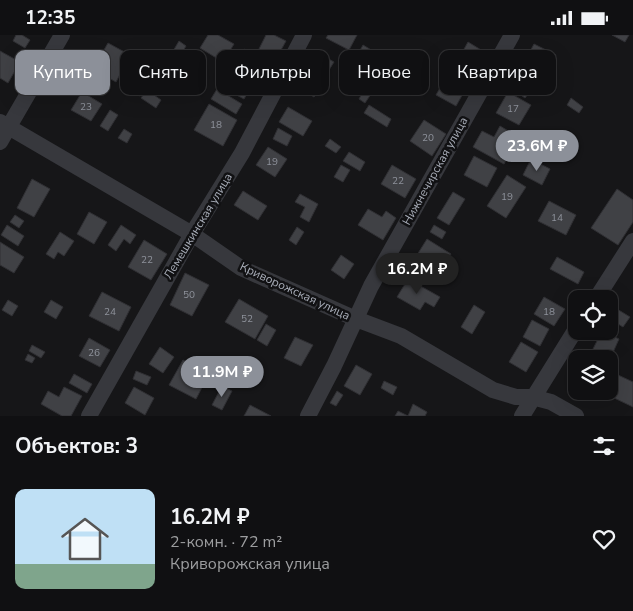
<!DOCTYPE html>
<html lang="ru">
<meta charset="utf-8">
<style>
body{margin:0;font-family:"Nunito Sans",sans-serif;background:#19191b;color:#f1f3f6;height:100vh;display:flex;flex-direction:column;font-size:19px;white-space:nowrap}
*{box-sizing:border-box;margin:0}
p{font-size:16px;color:#9c9d9f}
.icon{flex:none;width:28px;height:28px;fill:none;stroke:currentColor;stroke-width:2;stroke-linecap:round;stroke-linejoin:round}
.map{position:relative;height:381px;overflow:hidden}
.details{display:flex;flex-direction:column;background:#101012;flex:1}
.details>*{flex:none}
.hud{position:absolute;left:15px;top:15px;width:604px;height:45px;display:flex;gap:10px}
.controls{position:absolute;left:568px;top:255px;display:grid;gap:10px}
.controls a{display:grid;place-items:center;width:50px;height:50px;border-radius:10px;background:#101012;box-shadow:0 5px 20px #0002,0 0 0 1px #303032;font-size:25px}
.price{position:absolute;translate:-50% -42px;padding:0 11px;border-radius:18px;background:#8c9099;color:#fff;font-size:16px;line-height:32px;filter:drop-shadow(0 1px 2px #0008)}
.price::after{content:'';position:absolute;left:50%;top:30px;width:15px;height:11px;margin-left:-8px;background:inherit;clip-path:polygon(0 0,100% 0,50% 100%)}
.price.active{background:#222;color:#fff}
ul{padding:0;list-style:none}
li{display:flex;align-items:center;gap:15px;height:125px;padding:0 15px}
li span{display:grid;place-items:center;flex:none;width:140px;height:100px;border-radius:10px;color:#555}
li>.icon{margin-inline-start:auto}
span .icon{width:60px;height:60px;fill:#fffc;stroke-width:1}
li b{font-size:21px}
h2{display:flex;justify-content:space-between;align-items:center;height:60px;padding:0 15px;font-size:21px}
.pill{padding:0 18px;border-radius:10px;background:#101012;box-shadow:0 5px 20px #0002,0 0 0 1px #303032;font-size:18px;line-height:45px}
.pill.active{background:#8c9099;color:#fff}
.status{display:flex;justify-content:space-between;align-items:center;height:35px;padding:0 25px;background:#101012;direction:ltr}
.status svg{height:14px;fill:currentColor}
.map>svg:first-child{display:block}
.building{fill:#404145;stroke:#303034}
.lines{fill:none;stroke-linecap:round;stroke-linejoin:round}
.street{stroke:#37383d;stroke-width:16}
.labels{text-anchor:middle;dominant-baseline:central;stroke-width:5;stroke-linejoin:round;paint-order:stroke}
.number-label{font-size:10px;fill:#8e929b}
.street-label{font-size:12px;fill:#a8adb8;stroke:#111113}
</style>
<div class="status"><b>12:35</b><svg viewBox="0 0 49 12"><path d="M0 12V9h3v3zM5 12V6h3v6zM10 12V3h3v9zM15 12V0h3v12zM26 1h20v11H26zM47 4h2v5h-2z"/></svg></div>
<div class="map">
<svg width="633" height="381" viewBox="0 0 633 381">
<rect width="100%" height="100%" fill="#161618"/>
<path class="building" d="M16 0H22L30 5 25 13 13 6Z
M208 0H218L234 9 223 27 200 13Z
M266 0H274L286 6 276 24 259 14Z
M328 0H357L349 15 326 3Z
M612 0H629L625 7Z
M179 6 186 11 176 28 169 23Z
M468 7 486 18 473 42 454 32Z
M108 8 130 20 116 47 93 34Z
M534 9 556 20 548 35 526 24Z
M363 10 386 24 381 32 358 19Z
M244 14 268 29 264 37 239 22Z
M0 16 20 27 8 48 0 43Z
M320 19 334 27 322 46 309 38Z
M519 31 538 45 525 63 505 49Z
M408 34 424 45 419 53 402 42Z
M228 37 252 50 244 64 220 51Z
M449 37 469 48 456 71 436 60Z
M128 43 145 53 140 61 123 51Z
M305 45 319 54 314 62 300 53Z
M217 54 242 69 236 79 211 64Z
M147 55 161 65 156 73 141 63Z
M364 55 371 59 365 68 359 64Z
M82 57 102 69 91 86 71 75Z
M508 57 531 70 519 90 496 78Z
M571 63 583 72 579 78 567 70Z
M209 69 237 85 223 111 194 95Z
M369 70 391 84 387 92 364 78Z
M288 72 312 86 303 101 279 87Z
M110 75 118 80 108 96 100 91Z
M424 85 446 99 432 121 410 106Z
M500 91 515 100 511 108 515 110 504 129 473 112 482 96 494 102Z
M278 93 292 101 287 111 273 104Z
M124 94 132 99 127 108 118 103Z
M330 104 341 112 336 118 325 111Z
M268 112 287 124 275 142 256 130Z
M349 117 365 127 360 136 343 126Z
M474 121 497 133 487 152 464 140Z
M531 124 550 134 542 150 523 140Z
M341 130 350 135 343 147 334 142Z
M392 130 416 144 405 163 381 149Z
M507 140 526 152 506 183 487 171Z
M32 144 50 154 34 182 17 173Z
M617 154 633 165V187L618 210 591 193Z
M243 156 267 171 258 185 234 170Z
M453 157 465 164 449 190 437 183Z
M300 159 318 169 309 187 300 182 305 172 295 167Z
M549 166 576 180 566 200 538 186Z
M368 174 382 182 386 176 396 183 383 205 358 190Z
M89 177 107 187 94 209 77 199Z
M15 180 24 186 19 193 10 187Z
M7 190 24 201 18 211 1 200Z
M121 190 136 200 130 209 124 204 116 216 108 210Z
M434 190 446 197 442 204 430 197Z
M297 192 304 197 296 210 289 205Z
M60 197 74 206 64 221 58 217 54 224 46 219Z
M427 204 451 219 444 230 435 224 432 229 417 220Z
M144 205 167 219 151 245 128 232Z
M0 207 24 222 14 238 0 230Z
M341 220 354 229 344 244 331 235Z
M557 222 584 237 578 249 550 234Z
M185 238 209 250 192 281 170 270Z
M408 244 440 262 434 272 425 267 420 275 397 262Z
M102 257 131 272 119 296 89 281Z
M544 262 565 274 554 291 534 279Z
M239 264 268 281 255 304 225 287Z
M8 265 18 271 12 281 2 275Z
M51 265 63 272 56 284 44 277Z
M474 270 485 277 472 299 461 292Z
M617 274 630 282 623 292 610 284Z
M532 285 549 294 540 311 523 302Z
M266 289 276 295 267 311 257 305Z
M602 296 619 304 610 324 592 316Z
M295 302 313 310 301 331 284 323Z
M89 303 110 315 100 332 79 321Z
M521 307 538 317 526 337 509 327Z
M32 310 45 317 41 323 29 316Z
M160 312 174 322 163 338 149 329Z
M28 319 35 323 32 328 25 325Z
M183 325 209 339 196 364 169 350Z
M356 330 372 339 360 360 344 351Z
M136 336 151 342 147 350 133 344Z
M74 339 92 349 87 358 69 348Z
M618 340 633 347V372L608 360Z
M384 346 397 352 393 360 381 353Z
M222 351 232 356 222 375 212 370Z
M64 352 82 361 71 381H62L41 369 48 356 59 362Z
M134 352 154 363 145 380 125 368Z
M337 356 343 360 336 371 330 368Z
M413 369 427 377 425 381H395L398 376 408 381Z
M250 370 271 381H244Z"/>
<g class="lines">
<path class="street" d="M0 87 192 199 241 233 356 284 401 301 493 355 516 362H532L551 367 576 381
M0 107 62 0
M596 264 633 206
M89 381 192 199 242 118 304 0
M308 381 334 331 371 251 512 0
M522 381 576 294"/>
</g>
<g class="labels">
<g class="number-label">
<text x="86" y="72">23</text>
<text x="513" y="74">17</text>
<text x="216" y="90">18</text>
<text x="428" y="103">20</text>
<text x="272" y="127">19</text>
<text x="398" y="146">22</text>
<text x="507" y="162">19</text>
<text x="557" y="183">14</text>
<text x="147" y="225">22</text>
<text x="189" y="260">50</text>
<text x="110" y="277">24</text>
<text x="549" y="277">18</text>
<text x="247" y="284">52</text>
<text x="94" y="318">26</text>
</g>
<g class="street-label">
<text transform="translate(435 136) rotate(-61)">Нижнечирская улица</text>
<text transform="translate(198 191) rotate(-59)">Лемешкинская улица</text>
<text transform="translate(295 256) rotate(25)">Криворожская улица</text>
</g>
</g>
</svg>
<div class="controls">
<a><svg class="icon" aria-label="locate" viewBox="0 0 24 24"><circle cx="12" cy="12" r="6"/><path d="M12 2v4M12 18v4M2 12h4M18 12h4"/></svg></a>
<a><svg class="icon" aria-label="layers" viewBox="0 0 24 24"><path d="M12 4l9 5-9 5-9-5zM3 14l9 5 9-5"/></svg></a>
</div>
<b class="price" style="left:537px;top:137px">23.6M ₽</b>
<b class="price active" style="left:417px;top:260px">16.2M ₽</b>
<b class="price" style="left:222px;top:363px">11.9M ₽</b>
<div class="hud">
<a class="pill active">Купить</a>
<a class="pill">Снять</a>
<a class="pill">Фильтры</a>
<a class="pill">Новое</a>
<a class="pill">Квартира</a>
</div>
</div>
<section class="details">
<h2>Объектов: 3<svg class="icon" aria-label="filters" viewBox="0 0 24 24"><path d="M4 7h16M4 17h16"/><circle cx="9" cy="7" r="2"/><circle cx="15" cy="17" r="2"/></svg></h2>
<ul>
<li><span style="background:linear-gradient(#bfe0f5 75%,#7fa58c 0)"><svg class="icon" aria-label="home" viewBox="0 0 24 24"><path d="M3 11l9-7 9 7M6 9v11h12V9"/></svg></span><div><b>16.2M ₽</b><p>2-комн. · 72 m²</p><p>Криворожская улица</p></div><svg class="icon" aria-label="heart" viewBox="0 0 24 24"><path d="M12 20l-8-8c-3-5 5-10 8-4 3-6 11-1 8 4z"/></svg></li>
</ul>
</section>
